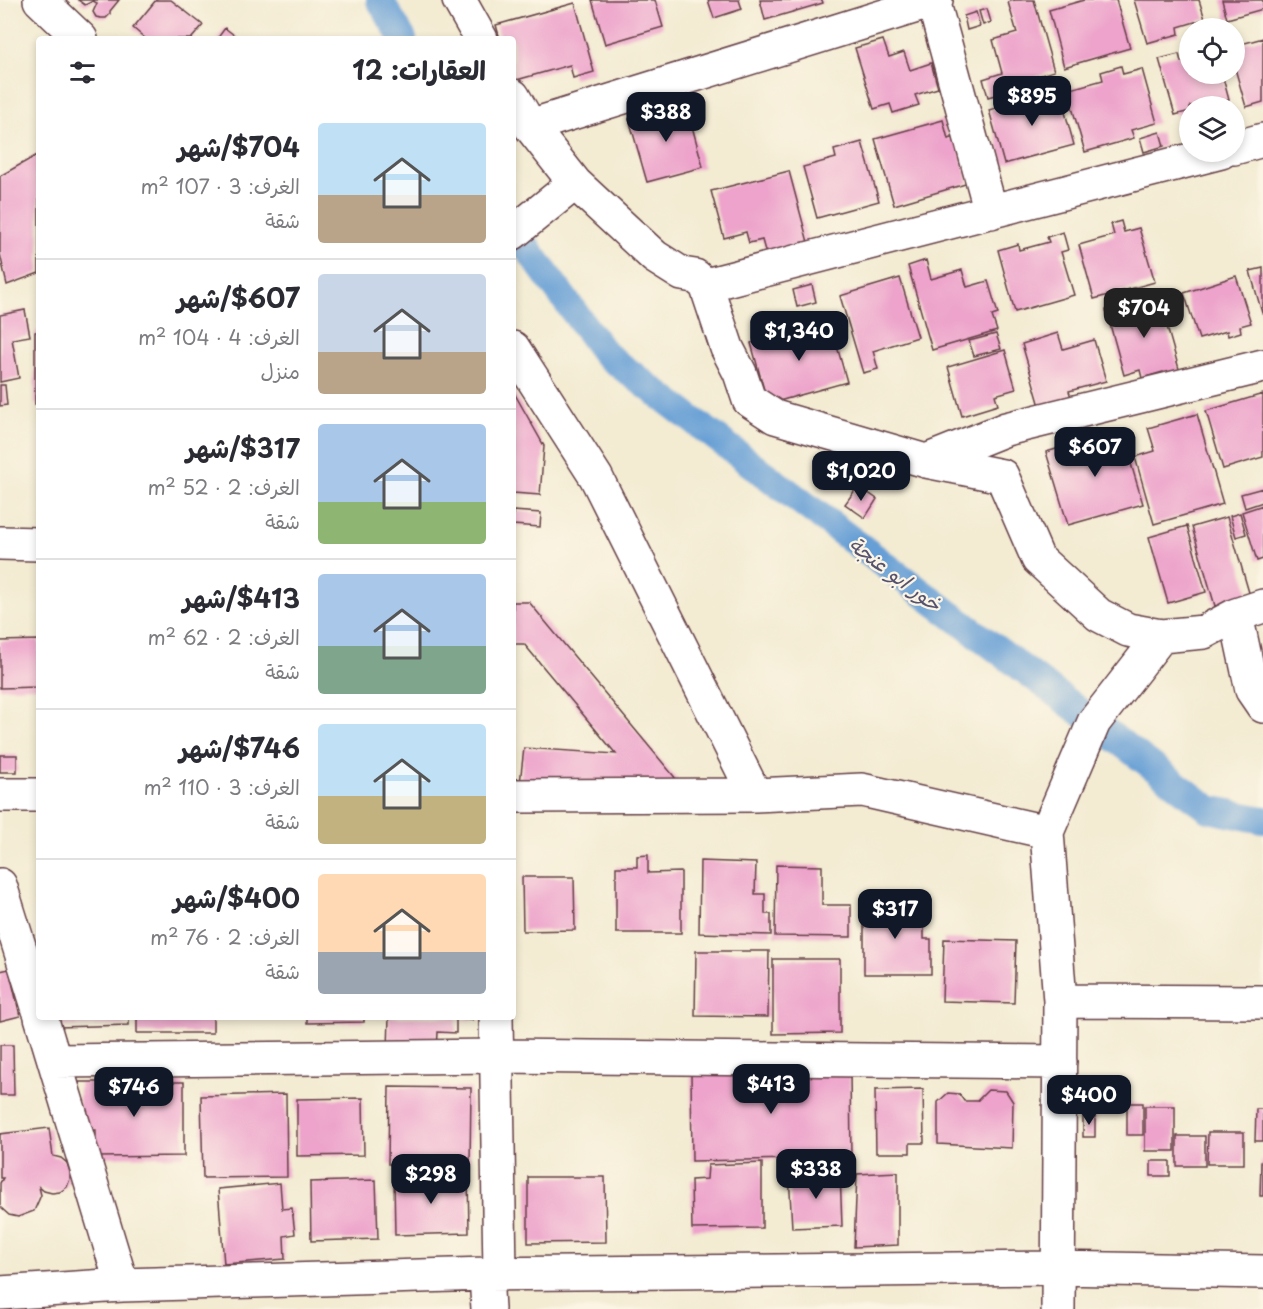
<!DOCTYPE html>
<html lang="ar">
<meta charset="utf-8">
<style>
body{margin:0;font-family:"Playpen Sans","Playpen Sans Arabic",sans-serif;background:#f7f7f7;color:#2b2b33;direction:rtl;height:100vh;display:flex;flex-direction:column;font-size:22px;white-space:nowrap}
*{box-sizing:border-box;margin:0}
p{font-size:20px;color:#7c7c81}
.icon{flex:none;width:33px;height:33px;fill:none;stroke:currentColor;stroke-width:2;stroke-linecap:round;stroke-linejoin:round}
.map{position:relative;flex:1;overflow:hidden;direction:ltr}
.panel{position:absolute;left:36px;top:36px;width:480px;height:984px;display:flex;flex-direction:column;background:#fff;border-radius:6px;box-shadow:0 3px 9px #0003;direction:rtl}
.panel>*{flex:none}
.controls{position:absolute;left:1179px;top:18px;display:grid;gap:12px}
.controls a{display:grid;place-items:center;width:66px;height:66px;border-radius:50%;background:#fff;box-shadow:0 3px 9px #0003;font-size:30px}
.price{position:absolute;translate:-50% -51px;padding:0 14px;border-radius:12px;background:#111827;color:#fff;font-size:20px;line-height:39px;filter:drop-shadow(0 2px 3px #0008)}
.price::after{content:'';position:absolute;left:50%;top:36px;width:18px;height:14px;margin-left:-9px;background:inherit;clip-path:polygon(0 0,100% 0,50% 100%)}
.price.on{background:#222;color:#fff}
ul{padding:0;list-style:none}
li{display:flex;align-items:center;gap:18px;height:150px;padding:0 30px}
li+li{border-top:2px solid #e1e1e2}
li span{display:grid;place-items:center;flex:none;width:168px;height:120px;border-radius:6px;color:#555}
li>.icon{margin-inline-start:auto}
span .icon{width:72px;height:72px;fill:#fffc;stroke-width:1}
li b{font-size:26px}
h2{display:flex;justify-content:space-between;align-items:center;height:72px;padding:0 30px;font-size:26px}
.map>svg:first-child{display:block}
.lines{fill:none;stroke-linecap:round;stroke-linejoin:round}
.canal{stroke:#669fd5;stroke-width:28}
.building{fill:#eda3cb}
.minor-casing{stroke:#633e44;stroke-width:36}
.minor{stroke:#fff;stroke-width:33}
.labels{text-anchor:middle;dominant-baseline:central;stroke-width:4.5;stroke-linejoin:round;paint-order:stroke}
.water-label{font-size:21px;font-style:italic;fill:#55526f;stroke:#fcf5e5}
</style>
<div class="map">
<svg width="1263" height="1309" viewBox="0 0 1263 1309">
<rect width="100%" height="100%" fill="#fcf5e5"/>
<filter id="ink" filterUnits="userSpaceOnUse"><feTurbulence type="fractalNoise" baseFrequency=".0167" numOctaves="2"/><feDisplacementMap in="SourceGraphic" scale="12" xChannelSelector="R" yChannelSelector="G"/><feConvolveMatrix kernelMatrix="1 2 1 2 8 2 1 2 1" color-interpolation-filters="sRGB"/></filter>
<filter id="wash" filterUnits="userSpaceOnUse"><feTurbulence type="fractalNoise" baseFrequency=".008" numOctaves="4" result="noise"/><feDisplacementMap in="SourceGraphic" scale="24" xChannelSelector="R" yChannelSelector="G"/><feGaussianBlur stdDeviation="1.35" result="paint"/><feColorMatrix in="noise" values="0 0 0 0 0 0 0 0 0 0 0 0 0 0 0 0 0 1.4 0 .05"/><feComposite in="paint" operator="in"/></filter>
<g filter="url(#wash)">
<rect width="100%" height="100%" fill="#f3ebd2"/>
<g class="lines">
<path class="canal" d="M380 0 403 39
M513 229 605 354 1209 809 1263 820"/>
</g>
<g id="blocks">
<path class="building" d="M78 0H119L110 11V14L106 18H101L96 17 93 12 97 3 93 1 85 5Z
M156 0H171L203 25 191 39H146L133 28Z
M592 0H655L663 27 605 44Z
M708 0H739L742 9 714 18Z
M760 0H822L823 3 765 20Z
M1015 0H1034L1054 71 1025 80 1027 86 988 97 983 79 1002 73 993 40 1017 33 1008 2Z
M1084 0H1116L1130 48 1064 67 1049 10Z
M1134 0H1199L1205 19 1178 27 1179 34 1147 43Z
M1222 0H1263V9L1227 19Z
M575 3 594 72 573 78 570 65 513 81V39H500L496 25Z
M987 9 991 22 983 25 979 11Z
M976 12 980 26 967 30 964 16Z
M225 28 239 39H217Z
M1263 38V102L1246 107 1234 65V46Z
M883 40 889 57 904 52 910 70 931 63 938 88 915 95 919 105 893 113 890 104 874 109 855 48Z
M1179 54 1181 62 1190 59V74H1222L1229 100 1205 106H1190V111L1175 115 1159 59Z
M1121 66 1123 74 1142 69 1157 123 1131 130 1134 138 1085 152 1067 90 1103 80 1101 72Z
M1059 90 1074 145 1004 164 989 110Z
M686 104 703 167 647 182 629 119Z
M943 120 948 139 956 137 969 183 894 205 875 139Z
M1160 132 1164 146 1144 152 1140 138Z
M862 142 879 201 817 218 803 167 836 158 834 150Z
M39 154V273L7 285 0 254V176Z
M789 171 809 246 767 258 762 240 749 243 746 232 724 238 711 191Z
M1121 221 1124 232 1139 228 1155 282 1094 299 1079 245 1114 235 1111 224Z
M1063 232 1068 250 1061 252 1074 295 1015 312 998 250 1018 244 1019 250 1049 242 1047 237Z
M926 260 931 279 962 270 967 287 988 281 998 314 992 316 997 331 932 350 908 266Z
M1263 268V313H1262L1250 271Z
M1236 276 1251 323 1240 326 1241 332 1228 336 1227 331 1199 339 1184 293Z
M900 278 918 337 873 351 878 369 863 373 840 296Z
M812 285 816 302 797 307 793 290Z
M1158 295 1181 376 1165 380 1163 372 1142 378 1140 370 1124 375 1106 310Z
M25 310 30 336 12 339 19 378 0 382V315Z
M830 321 847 382 768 404 751 343Z
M39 331V403L35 404V332Z
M1058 333 1063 349 1094 340 1106 381 1069 391 1073 404 1042 413 1022 344Z
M996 334 1001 349 974 356 969 341Z
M1005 350 1016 389 995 395 998 405 962 416 948 367Z
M0 385H5L7 405 0 406Z
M513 391 544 446 540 495 513 493Z
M1263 394V457L1223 469 1206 411Z
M1197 414 1223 504 1154 524 1135 457 1155 451 1148 428Z
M1121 430 1143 504 1068 525 1046 452Z
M858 486 877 499 865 518 845 504Z
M1263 488V502L1245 508 1241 494Z
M1263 505V559L1257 561 1242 512Z
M513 511 541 513 540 527 513 525Z
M1240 513 1246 534 1236 537 1230 516Z
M1227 517 1250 596 1215 606 1192 527Z
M1187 526 1206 592 1168 603 1149 537Z
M513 602H529L682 786 520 783 524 748 616 754 524 644H513Z
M39 640V687L0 688V641Z
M0 755H17V772H0Z
M648 855V873L681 872V933H616V867H637V856Z
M700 861 756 863 755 894H765V914H771V935L699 933Z
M776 865 822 866V905H851V937L775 936Z
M522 877H574L575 930 523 931Z
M864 901H904V909H916V918H924V939H931V974H864Z
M944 939 1016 941 1014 1003 942 1001Z
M696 951H769L768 1017 695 1016Z
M773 959H840V1033L773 1034Z
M9 969 20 1016 0 1021V971Z
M57 1017H129V1025L58 1027Z
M137 1017H213V1033H137Z
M307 1017H364V1022L307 1023Z
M389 1017H472V1020L456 1019V1033L438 1032 437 1051 388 1049Z
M0 1045H13L14 1095H0Z
M850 1070 851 1158 692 1161 691 1072Z
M79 1082H184V1156L96 1157V1130H79Z
M389 1087 471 1088 470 1165 388 1164Z
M1099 1087 1124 1088V1105L1099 1104Z
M923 1089 924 1143H910V1153H876L875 1090Z
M988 1090 1006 1091 1013 1102 1012 1148 938 1144V1102L948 1093 959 1094 964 1101H977Z
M286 1094 287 1177 203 1178 201 1096Z
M363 1098 364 1155 297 1156V1099Z
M1127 1103H1143V1135H1127Z
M1145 1106H1175V1151H1145Z
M1256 1109H1263V1141H1255Z
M1083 1114H1095V1137H1083Z
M49 1128 53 1156 61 1158 67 1163 70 1171V1179L67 1187 60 1192 52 1193 44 1191 39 1187 41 1195 34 1211 18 1217 9 1215 0 1207V1183L3 1178H0V1134Z
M1208 1132H1244V1164H1207Z
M1177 1136H1205V1166H1177Z
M1151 1161H1170V1176H1151Z
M1261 1161H1263V1196H1260Z
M762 1163V1228L692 1229 691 1180 707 1179 708 1165Z
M840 1172 842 1226 792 1228 789 1174Z
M898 1172V1245L854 1247 857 1174Z
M468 1175 469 1233 395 1235 394 1177Z
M528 1177H605L606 1242 528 1243Z
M376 1180 378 1239 311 1241 310 1182Z
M280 1183 282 1209 292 1208 295 1234 284 1236 285 1259 224 1264 218 1189Z"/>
</g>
</g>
<g filter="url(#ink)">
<use href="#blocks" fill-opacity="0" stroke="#633e44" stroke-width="1.5"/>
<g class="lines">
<defs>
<path id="minor" d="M40 0 81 39
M459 0 481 39
M933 0 991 212
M513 96 530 126 575 183 655 257 682 274 695 276 706 285 1221 152
M530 126 936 0
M1234 148 1263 140
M513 233 575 183
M706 285 727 348 740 373 749 400 775 417 926 461 1002 476 1038 559 1099 615 1128 630 1161 636 1204 632 1236 615 1263 606
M513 348 596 477 755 795
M926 461 1006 429 1263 366
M0 543 39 544
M1236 615 1252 690 1263 706
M0 795H39
M513 796 755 795 862 790 1047 832
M0 885 39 1010
M1060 1001 1263 1002
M41 1017 122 1285
M496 1017 500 1274
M55 1061 498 1056 1060 1062
M486 1274 488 1309
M0 1293 122 1285 486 1274 1057 1268 1263 1272
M1058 1309 1060 1001 1047 832 1094 722 1161 636"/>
</defs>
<use href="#minor" class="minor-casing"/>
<use href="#minor" class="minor"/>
</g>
</g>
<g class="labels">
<g class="water-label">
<text transform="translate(896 573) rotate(37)">خور ابو عنجة</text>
</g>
</g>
</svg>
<div class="controls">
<a><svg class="icon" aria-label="locate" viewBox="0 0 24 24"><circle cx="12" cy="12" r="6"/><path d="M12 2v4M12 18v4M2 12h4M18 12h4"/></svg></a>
<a><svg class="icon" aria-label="layers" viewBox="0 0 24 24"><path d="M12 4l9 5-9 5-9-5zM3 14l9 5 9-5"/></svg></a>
</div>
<b class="price" style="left:1032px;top:127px">$895</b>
<b class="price" style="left:666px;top:143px">$388</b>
<b class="price on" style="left:1144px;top:339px">$704</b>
<b class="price" style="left:799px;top:362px">$1,340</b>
<b class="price" style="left:1095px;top:478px">$607</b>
<b class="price" style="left:861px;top:502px">$1,020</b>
<b class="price" style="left:895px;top:940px">$317</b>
<b class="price" style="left:771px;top:1115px">$413</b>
<b class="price" style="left:134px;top:1118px">$746</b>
<b class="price" style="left:1089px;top:1126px">$400</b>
<b class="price" style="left:816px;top:1200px">$338</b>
<b class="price" style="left:431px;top:1205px">$298</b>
<section class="panel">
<h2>العقارات: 12<svg class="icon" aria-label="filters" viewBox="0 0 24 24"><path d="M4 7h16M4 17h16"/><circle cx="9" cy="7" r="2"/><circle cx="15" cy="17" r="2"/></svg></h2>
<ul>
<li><span style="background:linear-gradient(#bfe0f5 60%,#b9a48a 0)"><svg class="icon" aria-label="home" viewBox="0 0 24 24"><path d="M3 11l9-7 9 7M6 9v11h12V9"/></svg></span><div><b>$704/شهر</b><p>الغرف: 3 · 107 m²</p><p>شقة</p></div></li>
<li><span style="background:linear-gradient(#c9d6e8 65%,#b9a48a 0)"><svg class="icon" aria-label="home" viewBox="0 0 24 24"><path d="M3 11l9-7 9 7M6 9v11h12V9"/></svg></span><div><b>$607/شهر</b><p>الغرف: 4 · 104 m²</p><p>منزل</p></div></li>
<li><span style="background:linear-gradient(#a9c7e8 65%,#8fb573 0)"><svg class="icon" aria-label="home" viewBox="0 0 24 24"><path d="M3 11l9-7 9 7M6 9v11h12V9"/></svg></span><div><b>$317/شهر</b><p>الغرف: 2 · 52 m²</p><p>شقة</p></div></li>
<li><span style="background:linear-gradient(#a9c7e8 60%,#7fa58c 0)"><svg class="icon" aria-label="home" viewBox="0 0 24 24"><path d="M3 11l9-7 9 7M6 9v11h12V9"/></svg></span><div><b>$413/شهر</b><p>الغرف: 2 · 62 m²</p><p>شقة</p></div></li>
<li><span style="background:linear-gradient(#bfe0f5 60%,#c2b280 0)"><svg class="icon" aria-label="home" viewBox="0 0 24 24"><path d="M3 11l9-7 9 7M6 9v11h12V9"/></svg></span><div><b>$746/شهر</b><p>الغرف: 3 · 110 m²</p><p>شقة</p></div></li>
<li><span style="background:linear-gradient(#ffd9b3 65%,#9aa5b1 0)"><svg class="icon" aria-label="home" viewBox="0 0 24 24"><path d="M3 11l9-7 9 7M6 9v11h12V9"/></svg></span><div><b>$400/شهر</b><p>الغرف: 2 · 76 m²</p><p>شقة</p></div></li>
</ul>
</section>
</div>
